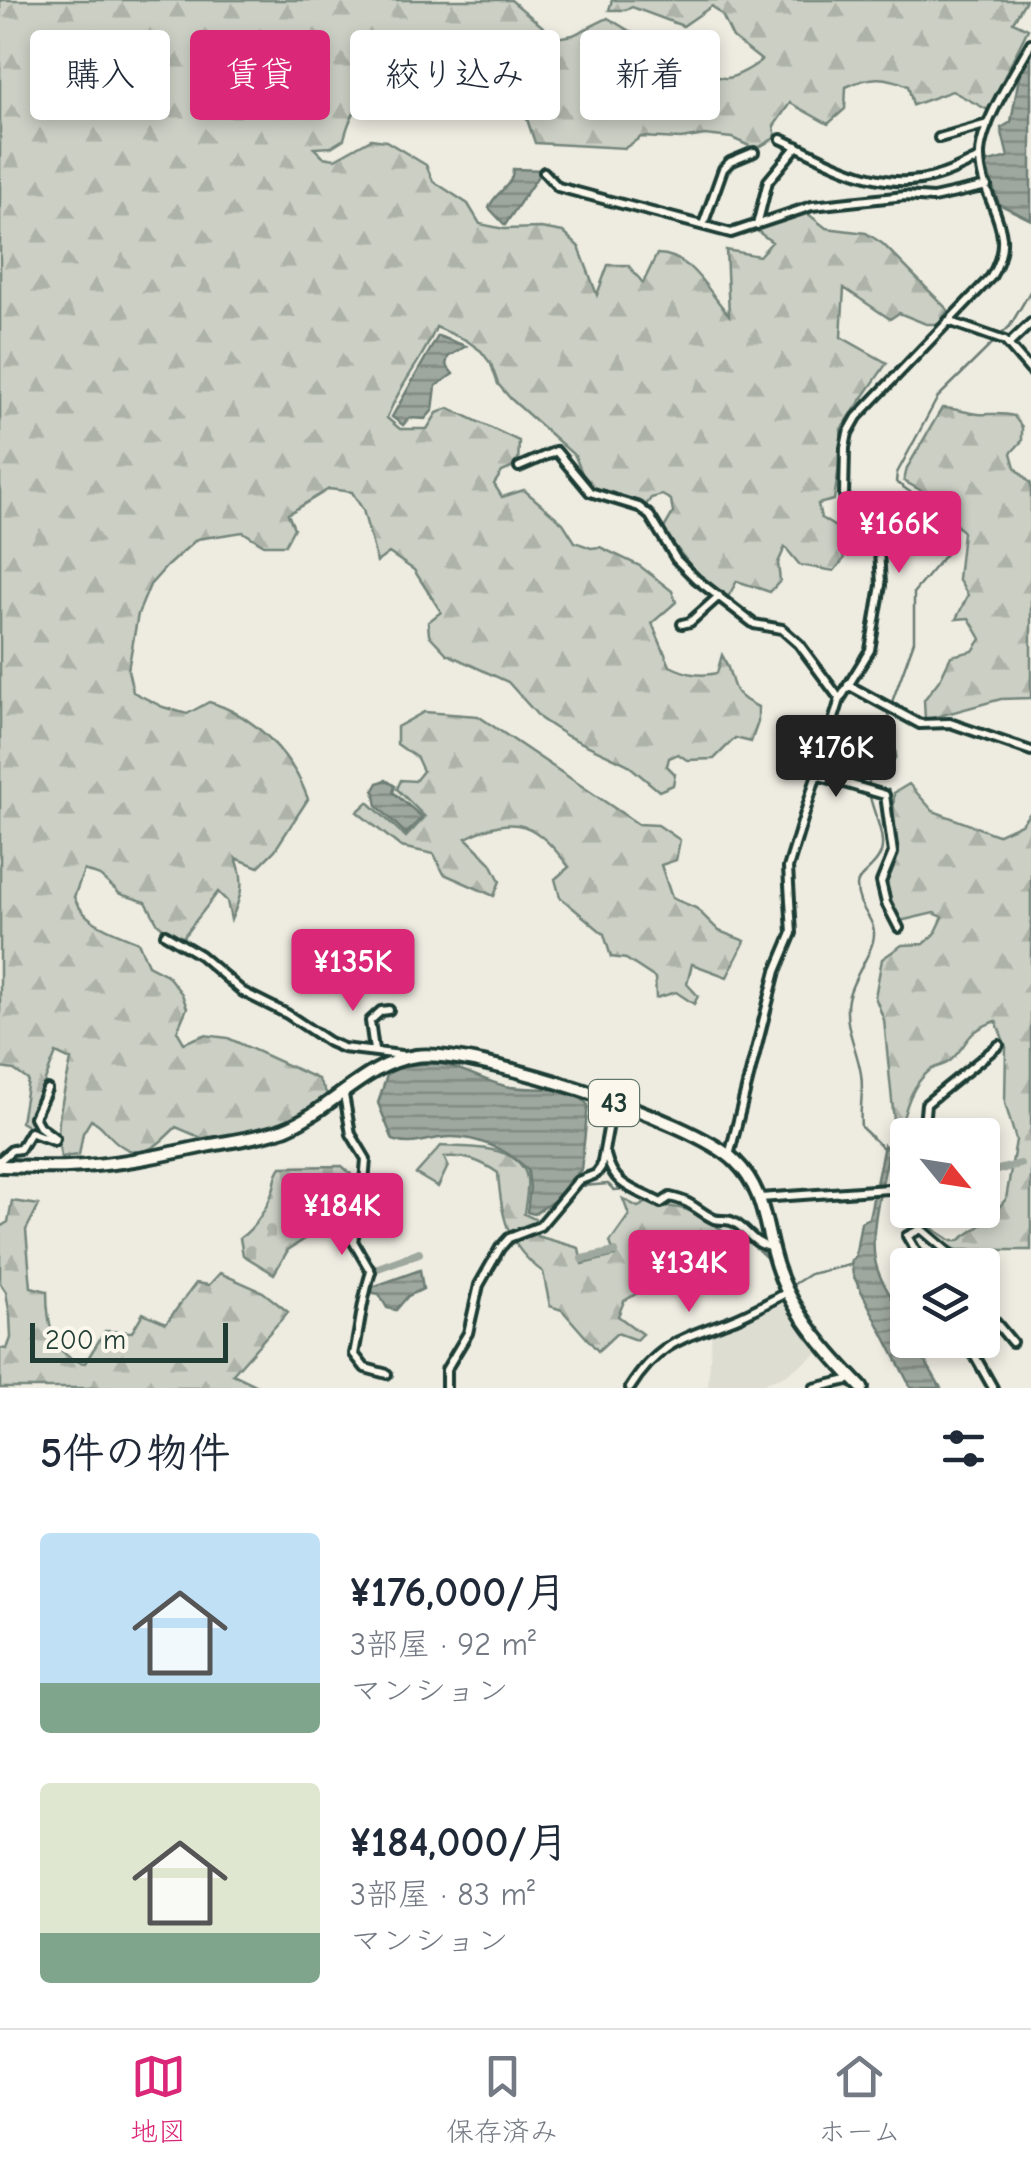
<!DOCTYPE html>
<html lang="ja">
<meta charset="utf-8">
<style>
body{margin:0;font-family:"Comic Neue","Klee One",sans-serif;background:#f6f6f7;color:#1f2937;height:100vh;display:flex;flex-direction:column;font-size:38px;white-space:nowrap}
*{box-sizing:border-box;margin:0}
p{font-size:32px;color:#747a83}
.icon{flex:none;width:55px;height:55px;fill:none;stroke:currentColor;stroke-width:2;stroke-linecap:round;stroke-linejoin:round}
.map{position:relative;height:1388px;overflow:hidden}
.panel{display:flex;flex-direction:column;background:#fff;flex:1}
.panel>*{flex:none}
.top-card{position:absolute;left:30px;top:30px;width:972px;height:90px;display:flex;gap:20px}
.needle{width:65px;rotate:120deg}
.buttons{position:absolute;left:890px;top:1118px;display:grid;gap:20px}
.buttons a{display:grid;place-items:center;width:110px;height:110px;border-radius:10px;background:#fff;box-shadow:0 5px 15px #0003;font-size:50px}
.scale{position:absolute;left:30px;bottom:25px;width:198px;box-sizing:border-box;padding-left:10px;border:5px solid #1f3d34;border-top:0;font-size:28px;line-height:35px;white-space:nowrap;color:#1f3d34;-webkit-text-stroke:8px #fbf7ec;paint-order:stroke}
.price{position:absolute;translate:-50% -85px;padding:0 22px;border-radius:10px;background:#db2777;color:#fff;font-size:32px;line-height:65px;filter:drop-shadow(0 2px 5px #0008)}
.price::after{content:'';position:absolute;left:50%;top:60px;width:30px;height:22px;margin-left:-15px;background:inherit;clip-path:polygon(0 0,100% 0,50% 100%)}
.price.selected{background:#222;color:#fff}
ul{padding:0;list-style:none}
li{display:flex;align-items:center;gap:30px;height:250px;padding:0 40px}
li span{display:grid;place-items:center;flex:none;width:280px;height:200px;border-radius:10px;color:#555}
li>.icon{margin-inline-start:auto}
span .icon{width:120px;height:120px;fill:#fffc;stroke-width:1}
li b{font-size:42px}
h2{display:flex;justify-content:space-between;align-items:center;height:120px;padding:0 40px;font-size:42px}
.pill{padding:0 35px;border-radius:10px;background:#fff;box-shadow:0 5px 15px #0003;font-size:35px;line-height:90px}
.pill.selected{background:#db2777;color:#fff}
.menu{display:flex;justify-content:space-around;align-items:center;height:140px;border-top:2px solid #e0e1e3;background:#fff;font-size:28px;color:#747a83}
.menu a{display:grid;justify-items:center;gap:5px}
.menu .selected{color:#db2777}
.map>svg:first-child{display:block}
.built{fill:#ddddd2}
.forest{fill:url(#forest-firs);stroke:#75867c;stroke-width:2.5}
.cemetery{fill:url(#cemetery-stones);stroke:#75867c;stroke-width:2.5}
.water{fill:url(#water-rules);stroke:#6c7d74;stroke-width:2.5}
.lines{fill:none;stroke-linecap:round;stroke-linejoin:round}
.stream{stroke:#6c7d74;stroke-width:2.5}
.canal{stroke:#9fa89f;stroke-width:8}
.street-casing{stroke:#1f3d34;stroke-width:14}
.primary-casing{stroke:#1f3d34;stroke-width:18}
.street{stroke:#fbf7ec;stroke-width:6}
.primary{stroke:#fbf7ec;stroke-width:10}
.labels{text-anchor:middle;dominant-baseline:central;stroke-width:8;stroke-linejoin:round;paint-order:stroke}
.shield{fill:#fbf7ec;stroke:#61756b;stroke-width:2.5}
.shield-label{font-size:28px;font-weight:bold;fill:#1f3d34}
</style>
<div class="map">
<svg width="1031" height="1388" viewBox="0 0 1031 1388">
<defs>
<pattern id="forest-firs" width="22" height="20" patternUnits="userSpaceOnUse" patternTransform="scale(2.5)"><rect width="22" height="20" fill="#cbcfc4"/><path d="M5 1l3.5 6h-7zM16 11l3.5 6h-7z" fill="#aeb3a9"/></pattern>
<pattern id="cemetery-stones" width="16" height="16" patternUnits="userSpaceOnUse" patternTransform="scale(2.5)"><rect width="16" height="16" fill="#cbcfc4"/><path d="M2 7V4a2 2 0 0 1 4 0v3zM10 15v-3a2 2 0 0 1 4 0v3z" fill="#aeb3a9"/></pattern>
<pattern id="water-rules" width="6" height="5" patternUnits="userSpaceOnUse" patternTransform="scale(2.5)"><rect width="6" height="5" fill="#9fa89f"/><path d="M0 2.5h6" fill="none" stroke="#818a82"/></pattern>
</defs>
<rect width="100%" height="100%" fill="#eeece1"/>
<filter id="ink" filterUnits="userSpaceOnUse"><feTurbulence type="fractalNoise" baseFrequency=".01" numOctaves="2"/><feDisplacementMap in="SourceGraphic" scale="20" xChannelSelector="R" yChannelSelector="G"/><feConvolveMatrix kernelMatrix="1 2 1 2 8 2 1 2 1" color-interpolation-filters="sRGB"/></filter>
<g filter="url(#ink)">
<path class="built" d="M782 1297H787L822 1350 786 1375 766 1382 761 1388H708L712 1330 741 1320Z"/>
<path class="forest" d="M0 0H511L556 38 573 35 608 18C626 29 712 81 727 78 736 77 756 66 761 60L733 38 722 15 712 6 683 26 632 7 626 10H609L612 0H1026L1013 22 1028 29 988 110 952 91 913 105 908 86C885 75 869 76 846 87L845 109 828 124 790 103 774 126 776 137 756 149 732 138 705 135 681 139 641 137 625 148 535 143 524 110 507 94 489 54 462 45 439 60 443 103 427 110 373 95C355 105 349 120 344 139L331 147 314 148 323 157 335 159 371 139 386 141 426 165 433 181 468 204 480 224 504 229 541 228 563 232 579 247 597 295 608 265H628L643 283 657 254C692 254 708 292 729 315L726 250 759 256 772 242 753 228 807 213 826 228 866 233 883 244 948 310 939 324H926L899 313 890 319 844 288 841 337 887 363 841 429 842 447 834 500 818 504 821 518 837 528 844 559 834 571 800 565 785 547 778 563 780 581 770 592 737 581 728 597 699 577 663 530 673 513 671 500 662 495 651 498 646 505 588 488 575 456 511 399 498 384 491 364 481 351 466 340 436 327C423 360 399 385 387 418L400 429H427L437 413 449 408 519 441 518 465 502 472 494 484 502 497 524 490 563 523 575 542 591 548 600 547 640 566 672 591 676 602 652 623 670 666C686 674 700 677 717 673L722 655C738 682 724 691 758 707V722L751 742 735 738 714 759 687 760 678 754 669 758 667 766 675 774 673 785 659 791 627 764 567 736 541 719 508 682 447 654 429 635 428 622 441 612 414 570 389 553 377 562 363 510 352 492 329 489 288 514 294 528 285 545H264L243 532 197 539 167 566 150 585 138 614 128 670 133 692 163 707 187 714 209 702C254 715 292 754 308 799L275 850 258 867 236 858C246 883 241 897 231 920L227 901 218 892 180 941 158 924 146 902 120 894 100 876 84 870 74 897C84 924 113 931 138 942L148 965 167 975 182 994 187 1008 177 1031 184 1043 204 1035 228 1038 318 1079 327 1094 299 1119 277 1127 206 1140 176 1127C153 1150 137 1165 109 1135 102 1128 100 1123 91 1120L83 1133 79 1155 61 1157C53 1123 65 1093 71 1060L56 1053 30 1118 35 1130 21 1122 28 1080 14 1070 0 1068Z
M942 408C956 408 965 413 978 414 991 415 1001 412 1014 416L1022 427V441L1011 453 1015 467 1031 484V698L1001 699 925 720 924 700 940 679 951 656 973 651 981 639 969 618 956 619 968 595 958 579 963 532 927 494 904 481 907 468Z
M424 712 478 716 638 824 658 825 680 840 676 860 661 865 672 898 696 908 719 931 745 941 727 977 692 964 687 984 698 996 694 1004 676 992 656 998 655 978 626 959 611 957 604 934 560 897 555 879 569 867C536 824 517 812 466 838L491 863 500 881 494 896 444 874 434 854 401 847 357 812 368 802 406 837 425 817 397 789 401 780 415 781 423 771 417 758 397 744V727Z
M909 784 933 811 997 835 1021 824 1031 812V1250H957L931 1235 927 1225 952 1241H958L987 1221 1006 1199 1016 1140 1005 1103 1006 1047 996 1021C964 1032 969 1044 950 1061 944 1066 935 1066 929 1071 912 1085 906 1106 901 1126L894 1121 884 1020 875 997 882 959 902 945 924 944 935 934 943 917 934 913 900 921 885 890 892 860 894 793Z
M441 1146C466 1148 515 1143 526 1174 530 1186 525 1202 524 1214L535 1219 537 1236 579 1248 582 1264 615 1256 610 1242 629 1215 623 1199 638 1207 650 1201C664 1208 677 1206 690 1211 706 1218 733 1236 743 1249L733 1272 723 1282 666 1276 624 1301 618 1316 642 1334 636 1340 617 1333 598 1351 562 1310 550 1306 543 1272C507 1246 501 1216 498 1173 481 1161 465 1155 444 1157L448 1166 438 1187 416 1174Z
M12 1201 39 1205 26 1230 31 1287 47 1291C47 1319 51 1358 85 1363L105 1331 132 1332 143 1313 166 1323 196 1283 209 1285 220 1273 263 1292 288 1312 233 1374 262 1388H0V1348L7 1349 11 1338 10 1316 6 1292 0 1283V1227L8 1222Z"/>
<path class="cemetery" d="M342 1166 351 1174 342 1215 288 1250 274 1274 243 1255 240 1238C254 1229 268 1207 273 1190 277 1180 274 1176 281 1167Z"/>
<path class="water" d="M1031 54V220L999 204 985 163 1008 157 1001 128 1011 122 1019 77Z
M513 169 542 170 505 225 489 208C495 191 512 189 513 169Z
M438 336 466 346 448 357 446 365 453 374 436 386 433 410 425 419 409 418 403 425 392 417Z
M386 780 395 786 393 792 422 817 406 834 377 806 374 790 378 783Z
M437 1063C461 1067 481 1080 505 1086 531 1092 570 1082 588 1105L581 1170 569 1181 559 1197 534 1214 527 1212 530 1188 528 1171C511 1149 468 1133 440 1138 423 1140 410 1147 393 1140L378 1103 388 1072 408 1065Z
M884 1145 889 1150C883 1184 869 1227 875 1260 880 1289 907 1310 908 1340H913L941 1388H911L853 1275 851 1260 855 1258 861 1222 869 1218Z
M420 1270 423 1289 408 1296 396 1310 387 1308 379 1294 373 1293 372 1287Z"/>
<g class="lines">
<path class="stream" d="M884 1149 861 1127C859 1109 864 1092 861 1074 857 1048 843 1025 848 999 852 978 873 953 874 935 875 918 857 909 857 886 857 873 884 866 882 842 881 819 864 799 870 775L891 764 896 756 888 713 914 641V592L946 554 949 531 940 513 896 482 897 473 938 397 1010 326 1031 290
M574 1177 582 1186 608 1184 614 1190 626 1189
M658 1198 684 1205
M707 1219 733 1227 769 1260
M781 1266 791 1286 810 1274 850 1265"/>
<path class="canal" d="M990 1172 1020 1164
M582 1259 615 1252
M378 1268 419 1253"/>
<defs>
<path id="street" d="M939 138 988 124
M781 139C832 162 879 194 937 176 952 172 966 164 980 158
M544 172 558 187 731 233 812 206 905 196 933 198 987 186
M703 225 723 169 730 162 754 152
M757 225 768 181 797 146
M948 321 1005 341 1031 371
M1009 344 1031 323
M519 467 556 451 590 492 639 507 650 516 676 559 696 579 754 624 782 629 799 644 839 698
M682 624 690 622 719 596
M848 685 920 724 950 723 1031 751
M817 775 885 795 893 853 881 882 886 903 899 928
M165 934 200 955 243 992 287 1014 329 1042 343 1048 401 1055 403 1059
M374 1050 370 1021 381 1011 389 1010
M344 1095 351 1134 366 1159 363 1195 353 1241 371 1272C362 1298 360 1327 354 1354L365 1368 387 1374
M923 1135 926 1104 999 1045
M606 1155C614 1187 634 1189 661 1203L670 1197C694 1202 695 1210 714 1219 720 1221 725 1219 731 1221 747 1227 749 1243 773 1248
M729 1156 776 971 792 933 788 868 840 699 870 650 881 585 878 531 844 496 845 448 848 433 857 417 991 277C1021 228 981 205 980 157 979 126 1016 71 1031 43
M0 1160 12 1150 20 1149 30 1132 54 1141 55 1138 39 1126 34 1117 47 1089
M982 1170H984
M760 1198 888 1189 908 1195
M919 1210 921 1229 907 1236 924 1265
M921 1229 963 1265
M982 1306 1012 1342
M966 1340 993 1388
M446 1388V1370L468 1333 479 1285 500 1248 509 1238 540 1226 578 1181 596 1174 601 1167 613 1102
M630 1388C658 1343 684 1338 731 1320 750 1313 769 1302 787 1292
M814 1388 852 1379"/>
<path id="primary" d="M0 1166C23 1166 46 1168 68 1167 116 1165 164 1155 210 1145 234 1141 261 1137 284 1129 330 1111 366 1063 416 1056 474 1048 693 1120 735 1161 768 1193 764 1233 779 1272 794 1315 831 1356 862 1388"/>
</defs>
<use href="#street" class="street-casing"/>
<use href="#primary" class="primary-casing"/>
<use href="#street" class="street"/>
<use href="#primary" class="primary"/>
</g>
</g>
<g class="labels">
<rect class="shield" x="589" y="1080" width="50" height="46" rx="8"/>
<g class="shield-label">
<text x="614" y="1103">43</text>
</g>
</g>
</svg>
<div class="buttons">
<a><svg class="needle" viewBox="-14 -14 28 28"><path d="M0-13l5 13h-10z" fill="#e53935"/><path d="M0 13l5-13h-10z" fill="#747a83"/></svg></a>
<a><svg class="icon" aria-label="layers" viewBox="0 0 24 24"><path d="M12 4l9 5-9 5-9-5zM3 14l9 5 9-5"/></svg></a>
</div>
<div class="scale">200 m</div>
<b class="price" style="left:899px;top:576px">¥166K</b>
<b class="price selected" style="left:836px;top:800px">¥176K</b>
<b class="price" style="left:353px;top:1014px">¥135K</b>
<b class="price" style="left:342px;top:1258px">¥184K</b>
<b class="price" style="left:689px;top:1315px">¥134K</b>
<div class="top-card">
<a class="pill">購入</a>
<a class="pill selected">賃貸</a>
<a class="pill">絞り込み</a>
<a class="pill">新着</a>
</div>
</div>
<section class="panel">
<h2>5件の物件<svg class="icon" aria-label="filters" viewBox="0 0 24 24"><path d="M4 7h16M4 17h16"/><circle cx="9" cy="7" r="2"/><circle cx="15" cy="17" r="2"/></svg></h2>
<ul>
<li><span style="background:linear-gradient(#bfe0f5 75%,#7fa58c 0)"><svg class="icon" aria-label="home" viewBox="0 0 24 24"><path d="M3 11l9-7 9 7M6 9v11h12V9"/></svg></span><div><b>¥176,000/月</b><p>3部屋 · 92 m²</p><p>マンション</p></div></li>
<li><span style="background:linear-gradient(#dfe7d0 75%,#7fa58c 0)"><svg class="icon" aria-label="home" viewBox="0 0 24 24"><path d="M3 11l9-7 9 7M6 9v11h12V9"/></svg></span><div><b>¥184,000/月</b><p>3部屋 · 83 m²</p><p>マンション</p></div></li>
</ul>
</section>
<nav class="menu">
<a class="selected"><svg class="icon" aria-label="map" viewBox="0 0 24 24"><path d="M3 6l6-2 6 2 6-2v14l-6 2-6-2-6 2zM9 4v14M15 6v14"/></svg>地図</a>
<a><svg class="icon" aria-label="saved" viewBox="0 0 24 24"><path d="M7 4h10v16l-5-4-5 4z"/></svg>保存済み</a>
<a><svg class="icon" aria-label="home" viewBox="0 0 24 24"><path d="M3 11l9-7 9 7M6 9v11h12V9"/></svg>ホーム</a>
</nav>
